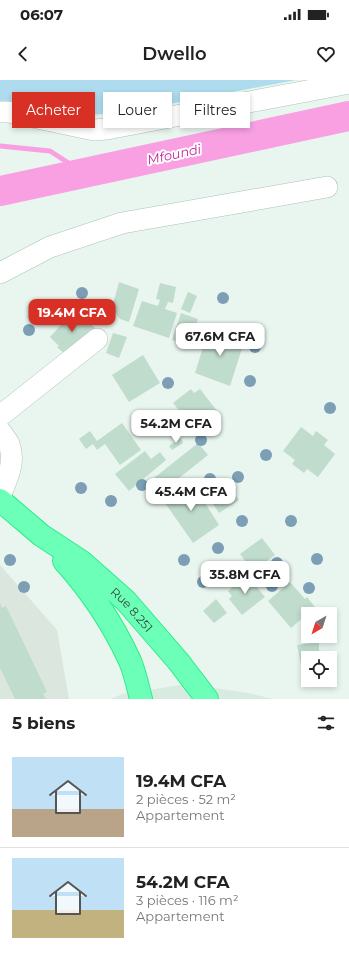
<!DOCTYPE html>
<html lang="fr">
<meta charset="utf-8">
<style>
body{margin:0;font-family:Montserrat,sans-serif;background:#f6f6f6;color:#222;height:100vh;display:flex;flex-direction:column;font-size:15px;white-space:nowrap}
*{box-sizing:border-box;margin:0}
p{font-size:13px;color:#767676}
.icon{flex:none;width:22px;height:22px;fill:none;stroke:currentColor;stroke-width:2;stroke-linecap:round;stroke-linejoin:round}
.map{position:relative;height:619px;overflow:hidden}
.drawer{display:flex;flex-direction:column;background:#fff;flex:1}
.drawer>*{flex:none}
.banner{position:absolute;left:12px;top:12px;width:325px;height:36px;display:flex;gap:8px}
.needle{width:26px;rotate:219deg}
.tools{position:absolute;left:301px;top:527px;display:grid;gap:8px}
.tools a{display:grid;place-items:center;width:36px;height:36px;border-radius:0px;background:#fff;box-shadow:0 2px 6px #0003;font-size:20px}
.price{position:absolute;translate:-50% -34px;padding:0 9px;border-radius:8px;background:#fff;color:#222;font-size:13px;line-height:26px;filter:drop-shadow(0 1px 2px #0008)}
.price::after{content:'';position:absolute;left:50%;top:24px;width:12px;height:9px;margin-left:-6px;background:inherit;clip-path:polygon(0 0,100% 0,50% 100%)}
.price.current{background:#d93025;color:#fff}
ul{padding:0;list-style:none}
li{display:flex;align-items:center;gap:12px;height:100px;padding:0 12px}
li+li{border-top:1px solid #e0e0e0}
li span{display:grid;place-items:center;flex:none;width:112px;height:80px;border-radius:0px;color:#555}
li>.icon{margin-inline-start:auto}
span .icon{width:48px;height:48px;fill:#fffc;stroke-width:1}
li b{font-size:17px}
h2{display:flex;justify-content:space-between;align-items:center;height:48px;padding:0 12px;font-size:17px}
.chip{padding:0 14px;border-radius:0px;background:#fff;box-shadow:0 2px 6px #0003;font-size:14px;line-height:36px}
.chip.current{background:#d93025;color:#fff}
.status{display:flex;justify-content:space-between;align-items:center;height:28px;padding:0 20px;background:#fff;direction:ltr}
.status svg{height:11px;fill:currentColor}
header{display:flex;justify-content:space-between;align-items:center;height:52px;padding:0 12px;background:#fff;font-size:18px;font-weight:600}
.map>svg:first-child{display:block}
.residential{fill:#d7ebe1}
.industrial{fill:#dbe6df}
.green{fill:#aedbee}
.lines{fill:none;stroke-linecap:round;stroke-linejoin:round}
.stream{stroke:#f8a0e2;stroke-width:5}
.river{stroke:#f8a0e2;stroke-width:30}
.building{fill:#c0dccd}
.minor-casing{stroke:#abc3b6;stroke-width:22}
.highway-casing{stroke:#2ced88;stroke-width:24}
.minor{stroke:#fff;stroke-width:21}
.highway{stroke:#6bffb7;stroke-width:22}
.tree{fill:#7c9fb5}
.labels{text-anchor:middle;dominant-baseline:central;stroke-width:4;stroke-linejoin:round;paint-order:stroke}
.street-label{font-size:12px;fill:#364b40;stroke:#fff}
.water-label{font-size:13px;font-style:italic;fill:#c32399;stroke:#fff}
</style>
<div class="status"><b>06:07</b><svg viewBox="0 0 49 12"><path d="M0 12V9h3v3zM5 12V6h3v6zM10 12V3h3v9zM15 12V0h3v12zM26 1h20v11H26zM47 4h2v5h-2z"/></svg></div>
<header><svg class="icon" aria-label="back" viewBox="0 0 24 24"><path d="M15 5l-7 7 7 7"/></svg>Dwello<svg class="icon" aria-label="heart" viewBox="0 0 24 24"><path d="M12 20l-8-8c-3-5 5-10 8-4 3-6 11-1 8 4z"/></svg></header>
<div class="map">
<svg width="349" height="619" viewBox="0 0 349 619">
<rect width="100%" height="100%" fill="#e9f6f0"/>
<path class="residential" d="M187 604 248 613 274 619H111L122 614Z"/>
<path class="industrial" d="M0 485 57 550 69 619H0Z"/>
<path class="green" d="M0 0H296L122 33 71 36 0 25Z"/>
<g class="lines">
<path class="stream" d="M0 66 50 71 84 93"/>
<path class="river" d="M0 111 349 36"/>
</g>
<path class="building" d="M119 202 139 209 129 242 120 239 112 228Z
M160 203 176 207 173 223 168 222 165 229 177 233 169 258 133 246 142 221 158 226 160 220 156 219Z
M188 212 197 216 190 233 181 229Z
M75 229 95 248 68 277 57 267 59 266 50 257Z
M181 233 198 239 189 266 172 260Z
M243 245 251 248 248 257 239 254Z
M209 248 245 259 230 306 195 293Z
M113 253 127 257 119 278 106 273Z
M143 275 160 303 129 322 112 295Z
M191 309 194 313 200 309 221 336 219 341 200 356 173 323Z
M122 343 141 370 120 385 105 364 97 370 93 364 86 369 79 359 90 351 97 361Z
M301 347 313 356 316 351 328 360 324 365 335 374 318 397 307 389 304 393 292 384 295 380 283 371Z
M181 358 183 363 172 370 169 366Z
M198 363 208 375 159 414 149 402Z
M145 371 151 379 160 372 166 380 129 411 115 394Z
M191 401 219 445 193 463 163 420Z
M226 402 239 420 219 433 207 415Z
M262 458 275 475 253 491 240 474Z
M247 495 265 517 242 535 229 519 232 516 228 511Z
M290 502 305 519 307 517 315 527 291 548 268 521Z
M216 519 227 533 214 543 203 531Z
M0 523 2 528 6 526 39 595 47 612 43 614 46 619H15L0 588Z
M319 562V578H308V589L302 590 297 565Z"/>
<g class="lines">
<defs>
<path id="minor" d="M0 32H9L94 50 107 49 349 3
M0 193 50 167 122 143 327 107
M0 336 97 259
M0 351C3 355 7 360 9 364 16 382 7 399 0 416"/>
<g id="highway">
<path id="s1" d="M0 420 41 455 82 482 126 521 178 581 207 619"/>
<path d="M64 481C91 511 113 544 130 581 135 593 138 607 141 619"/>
</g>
</defs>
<use href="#minor" class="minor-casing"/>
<use href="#highway" class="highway-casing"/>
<use href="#minor" class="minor"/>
<use href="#highway" class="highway"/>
</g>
<g class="tree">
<circle cx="82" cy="213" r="6"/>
<circle cx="223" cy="218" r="6"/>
<circle cx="46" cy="231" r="6"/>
<circle cx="29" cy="250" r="6"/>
<circle cx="255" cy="267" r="6"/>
<circle cx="250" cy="301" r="6"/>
<circle cx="168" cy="303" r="6"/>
<circle cx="330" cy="328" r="6"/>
<circle cx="155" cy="340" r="6"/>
<circle cx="201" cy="360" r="6"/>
<circle cx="266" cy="375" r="6"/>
<circle cx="238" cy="397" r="6"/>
<circle cx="210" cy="399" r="6"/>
<circle cx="142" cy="405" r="6"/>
<circle cx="81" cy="408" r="6"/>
<circle cx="111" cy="421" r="6"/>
<circle cx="242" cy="441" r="6"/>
<circle cx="291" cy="441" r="6"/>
<circle cx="218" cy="468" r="6"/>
<circle cx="317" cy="479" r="6"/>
<circle cx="10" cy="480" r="6"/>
<circle cx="184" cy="480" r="6"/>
<circle cx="277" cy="483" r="6"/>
<circle cx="240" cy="488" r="6"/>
<circle cx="203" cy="502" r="6"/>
<circle cx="272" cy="506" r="6"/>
<circle cx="24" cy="507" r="6"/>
<circle cx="309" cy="508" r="6"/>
</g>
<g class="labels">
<g class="street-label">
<text stroke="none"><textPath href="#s1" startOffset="172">Rue 8.251</textPath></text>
</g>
<g class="water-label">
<text transform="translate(174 74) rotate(-12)">Mfoundi</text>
</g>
</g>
</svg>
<div class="tools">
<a><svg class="needle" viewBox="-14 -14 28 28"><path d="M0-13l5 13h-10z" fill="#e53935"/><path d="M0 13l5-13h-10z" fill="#767676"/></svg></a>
<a><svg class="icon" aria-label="locate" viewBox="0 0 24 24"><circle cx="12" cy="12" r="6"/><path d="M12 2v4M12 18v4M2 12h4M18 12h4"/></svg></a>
</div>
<b class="price current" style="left:72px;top:253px">19.4M CFA</b>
<b class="price" style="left:220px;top:277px">67.6M CFA</b>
<b class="price" style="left:176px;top:364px">54.2M CFA</b>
<b class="price" style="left:191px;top:432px">45.4M CFA</b>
<b class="price" style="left:245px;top:515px">35.8M CFA</b>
<div class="banner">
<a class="chip current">Acheter</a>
<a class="chip">Louer</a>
<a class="chip">Filtres</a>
</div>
</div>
<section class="drawer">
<h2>5 biens<svg class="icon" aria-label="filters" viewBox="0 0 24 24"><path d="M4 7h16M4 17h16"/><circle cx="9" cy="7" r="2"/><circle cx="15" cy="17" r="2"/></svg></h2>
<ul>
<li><span style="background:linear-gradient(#bfe0f5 65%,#b9a48a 0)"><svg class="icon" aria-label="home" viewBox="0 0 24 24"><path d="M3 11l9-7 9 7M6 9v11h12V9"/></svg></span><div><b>19.4M CFA</b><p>2 pièces · 52 m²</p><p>Appartement</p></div></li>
<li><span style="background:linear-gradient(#bfe0f5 65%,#c2b280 0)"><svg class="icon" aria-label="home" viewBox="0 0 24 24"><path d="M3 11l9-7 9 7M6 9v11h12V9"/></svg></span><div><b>54.2M CFA</b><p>3 pièces · 116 m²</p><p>Appartement</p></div></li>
</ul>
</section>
